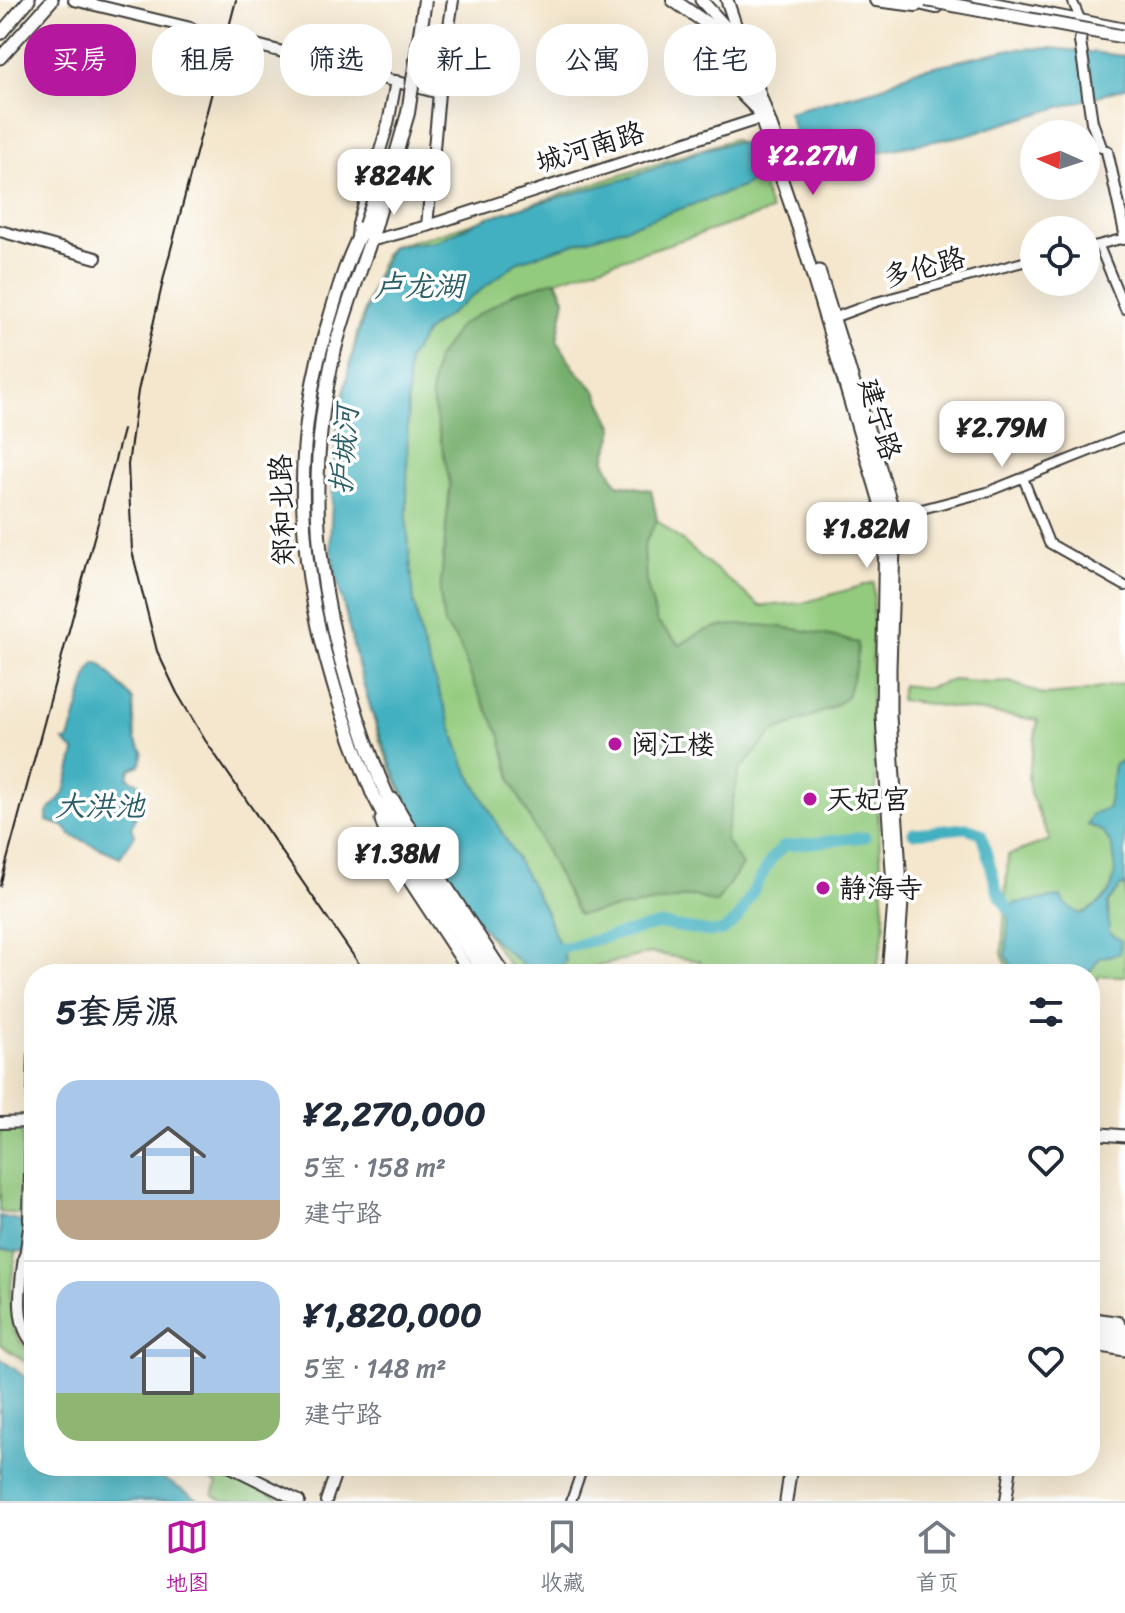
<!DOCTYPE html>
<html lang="zh">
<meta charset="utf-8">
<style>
body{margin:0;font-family:Sriracha,"LXGW WenKai TC",sans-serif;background:#f2f2f3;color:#1f2937;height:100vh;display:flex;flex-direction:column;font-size:30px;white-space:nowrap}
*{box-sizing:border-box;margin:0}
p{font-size:26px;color:#747a83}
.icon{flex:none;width:44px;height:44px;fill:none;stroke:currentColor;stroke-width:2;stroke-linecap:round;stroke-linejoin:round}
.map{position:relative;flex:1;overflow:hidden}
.side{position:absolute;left:24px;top:964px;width:1076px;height:512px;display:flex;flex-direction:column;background:#fff;border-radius:32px;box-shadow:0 8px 32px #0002}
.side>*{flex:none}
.guide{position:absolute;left:24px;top:24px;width:1078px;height:72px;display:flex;gap:16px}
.needle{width:52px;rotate:273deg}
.fabs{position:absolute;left:1020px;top:120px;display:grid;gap:16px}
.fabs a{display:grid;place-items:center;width:80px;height:80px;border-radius:50%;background:#fff;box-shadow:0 8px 32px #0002;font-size:40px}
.price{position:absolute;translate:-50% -68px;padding:0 18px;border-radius:16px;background:#fff;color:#222;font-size:26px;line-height:52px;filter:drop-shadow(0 2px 4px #0008)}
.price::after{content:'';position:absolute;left:50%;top:48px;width:24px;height:18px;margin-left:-12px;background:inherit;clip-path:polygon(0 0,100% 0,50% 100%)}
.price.current{background:#b5179e;color:#fff}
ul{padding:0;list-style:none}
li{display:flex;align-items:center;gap:24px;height:200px;padding:0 32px}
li+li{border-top:2px solid #e0e1e3}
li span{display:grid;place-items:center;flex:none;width:224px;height:160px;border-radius:24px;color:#555}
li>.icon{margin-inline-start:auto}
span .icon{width:96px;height:96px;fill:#fffc;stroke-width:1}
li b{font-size:34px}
h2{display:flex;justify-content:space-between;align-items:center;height:96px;padding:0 32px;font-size:34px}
.tag{padding:0 28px;border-radius:32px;background:#fff;box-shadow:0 8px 32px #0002;font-size:28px;line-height:72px}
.tag.current{background:#b5179e;color:#fff}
.tab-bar{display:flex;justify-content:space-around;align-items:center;height:112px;border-top:2px solid #e0e1e3;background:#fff;font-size:22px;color:#747a83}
.tab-bar a{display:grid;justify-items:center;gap:4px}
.tab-bar .current{color:#b5179e}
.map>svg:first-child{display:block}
.green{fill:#93cb7e;stroke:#58744d;stroke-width:2}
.forest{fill:#76af6d;stroke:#496644;stroke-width:2}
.water{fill:#42b0c0;stroke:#2f666e;stroke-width:2}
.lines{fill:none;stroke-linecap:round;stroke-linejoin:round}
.river{stroke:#42b0c0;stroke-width:11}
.tertiary-tunnel{stroke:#c9beaa;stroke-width:10;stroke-dasharray:10 5;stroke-linecap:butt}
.minor-casing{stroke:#3c3a37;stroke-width:12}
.tertiary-casing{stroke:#3c3a37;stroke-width:14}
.secondary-casing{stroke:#3c3a37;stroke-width:15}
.primary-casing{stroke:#3c3a37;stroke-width:16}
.trunk-casing{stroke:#3c3a37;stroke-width:16}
.minor{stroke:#fff;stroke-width:8}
.tertiary{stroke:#fff;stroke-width:10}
.secondary{stroke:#fff;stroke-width:11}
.primary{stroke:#fff;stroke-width:12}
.trunk{stroke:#fff;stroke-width:12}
.rail{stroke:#1c1c1c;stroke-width:2}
.trunk-bridge-casing{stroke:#3c3a37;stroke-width:16;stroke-linecap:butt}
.trunk-bridge{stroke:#fff;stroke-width:12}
.poi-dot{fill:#b5179e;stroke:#fff;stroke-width:3}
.labels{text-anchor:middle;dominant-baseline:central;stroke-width:7;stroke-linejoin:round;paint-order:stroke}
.street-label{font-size:28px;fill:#1c1c1c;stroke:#fff}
.poi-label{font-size:28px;fill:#1c1c1c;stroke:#fff;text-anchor:start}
.water-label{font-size:30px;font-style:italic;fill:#2d5f66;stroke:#fff}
</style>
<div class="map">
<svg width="1125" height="1501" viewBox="0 0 1125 1501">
<rect width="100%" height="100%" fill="#fff"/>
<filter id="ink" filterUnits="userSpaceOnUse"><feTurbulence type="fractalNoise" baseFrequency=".0125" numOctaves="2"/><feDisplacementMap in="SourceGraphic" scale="16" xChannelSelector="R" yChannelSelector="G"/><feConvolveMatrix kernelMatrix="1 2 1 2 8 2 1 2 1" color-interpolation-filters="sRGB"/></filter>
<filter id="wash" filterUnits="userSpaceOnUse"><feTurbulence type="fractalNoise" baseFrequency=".006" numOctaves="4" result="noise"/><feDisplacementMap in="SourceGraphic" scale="32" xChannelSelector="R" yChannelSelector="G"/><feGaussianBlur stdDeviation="1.8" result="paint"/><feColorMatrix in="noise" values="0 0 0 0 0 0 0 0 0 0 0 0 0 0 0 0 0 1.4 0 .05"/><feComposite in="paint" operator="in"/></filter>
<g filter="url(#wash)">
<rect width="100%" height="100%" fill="#f4e7ce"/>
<path class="green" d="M733 139C756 151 762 188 771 211L557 280 565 299 557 340 574 368 596 391 614 428 605 461 617 484 651 490 657 520 760 606 803 603 874 582 871 710 885 926 876 974H849L768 962 761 974H697L700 961 651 953 583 970 577 974H515L447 876 400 790 380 741 355 654 331 548 337 424 357 333 383 257 391 246 438 234Z
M953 680 991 683 1010 682 1044 695 1081 692 1125 683V976H1100L1090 990V974H1010L1002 953 1008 855 1050 840 1030 793 1028 777 1038 720 900 700 902 685 927 688Z
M23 1129 20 1214 0 1212V1130Z
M0 1246 17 1248C10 1283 0 1334 34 1354V1368L0 1344Z
M183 1466H225L284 1501H224L213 1495 217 1483Z"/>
<path class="forest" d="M556 280 565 299 557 340 574 368 596 391 614 428 605 461 617 484 651 490 657 520 644 545 646 581 657 622 680 645C687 641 694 636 702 632 740 615 819 632 858 643L857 662 847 697 829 709 773 732 739 771 725 839 742 865 716 903 694 896 578 915 512 783 500 734 474 684 459 644 444 624 440 594 450 484 431 394 436 360 459 326 514 293Z"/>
<path class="water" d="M1052 48 1125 56V88L966 135 809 165 806 158 803 159 788 112 880 88 913 71 1011 49Z
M732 143H742L759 178 740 188 640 223 519 261 426 332 408 361 407 524 414 602 422 642 465 766 544 908 566 961 554 974H531C515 955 493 943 479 923 410 825 373 736 347 619 342 596 333 571 331 548 329 532 332 515 332 499 334 411 355 326 391 246L437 241 488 217 629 178 706 149Z
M95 663 101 664 133 700 135 740 143 752 140 765 130 769 128 778 139 783C137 799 139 813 131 828L135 835 120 857 72 836 63 826 47 821V813L65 792 75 752 64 741 69 740 89 671Z
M1125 759V887L1121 886 1108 903 1109 932 1121 941 1120 953 1100 958 1088 974H1015L1006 955 1009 910 1015 903 1061 897 1066 905 1080 914C1092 909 1104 902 1110 890 1121 866 1114 830 1087 825L1092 814 1108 808 1114 765Z
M0 1216 34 1224V1253L0 1249Z
M0 1358 34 1384V1466H142L201 1501H0Z"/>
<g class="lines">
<path class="river" d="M741 172 817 153
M913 833 966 828 981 833 998 893 1009 910
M546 952 660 924 710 932 723 931 737 919 772 858 784 846 865 837"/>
</g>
</g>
<g filter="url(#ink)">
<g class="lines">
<path class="tertiary-tunnel" d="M191 28 245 42"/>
<defs>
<path id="minor" d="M1072 0 1081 21
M1099 246 1125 309
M1086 248 1125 238
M830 319 876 302 1034 259
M1023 478 1049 543 1125 586
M891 517 987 492 1125 437
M33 1122H31L34 1018
M24 1257 29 1220H34
M571 1501 581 1472"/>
<path id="tertiary" d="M74 0 191 28
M1082 31 1080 41 1092 122 1101 147
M245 42 439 93
M1107 151 1125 233 1123 239
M427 226 439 93 453 0
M0 231 96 258
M357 238 358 224 388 124 396 81
M370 241 427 226 767 116
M0 1123 31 1122 29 1220
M24 1257C21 1282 13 1324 34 1344
M229 1466 299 1501
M326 1501 338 1466
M1006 1501 1011 1466"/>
<path id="secondary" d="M701 0 732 34 798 227 885 519 882 716 894 902 888 974
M727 0 740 39
M0 34 29 0
M0 58 52 0
M754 78 782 156
M819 271 895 516 890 668V716L902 901 897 974
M393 799 424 852 504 974
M381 820 392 854 471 974
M1090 1133 1125 1136
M1090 1344 1125 1350
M786 1501 791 1466"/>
<path id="primary" d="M876 0 916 5
M973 0 1125 30
M365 225C349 253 339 286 330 317 277 483 307 635 372 792
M375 227C362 268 345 308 335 349 297 504 324 634 380 779
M1090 1319 1118 1323"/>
<path id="trunk" d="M673 0 709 25 723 41 740 92 758 110
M906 0 936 7
M380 779 410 846 496 974
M372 792 401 850 485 974
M1090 1325 1125 1330
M1090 1335 1125 1340"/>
</defs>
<use href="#minor" class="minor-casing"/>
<use href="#tertiary" class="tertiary-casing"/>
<use href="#secondary" class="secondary-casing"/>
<use href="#primary" class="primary-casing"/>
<use href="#trunk" class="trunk-casing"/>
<use href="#minor" class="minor"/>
<use href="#tertiary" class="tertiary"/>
<use href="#secondary" class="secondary"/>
<use href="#primary" class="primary"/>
<use href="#trunk" class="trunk"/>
<path class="rail" d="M236 0 165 272 138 391 128 465 132 551 157 651 177 693 205 740 366 974
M0 886 123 430"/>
<defs>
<path id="trunk-bridge" d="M926 0 1125 37
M365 225 385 168
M375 227 408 113 425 0"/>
</defs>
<use href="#trunk-bridge" class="trunk-bridge-casing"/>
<use href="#trunk-bridge" class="trunk-bridge"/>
</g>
</g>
<g class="poi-dot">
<circle cx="615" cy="744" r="8"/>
<circle cx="810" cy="799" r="8"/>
<circle cx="823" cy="888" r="8"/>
</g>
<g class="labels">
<g class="street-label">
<text transform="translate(590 147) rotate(-17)">城河南路</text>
<text transform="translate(924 267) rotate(-15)">多伦路</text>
<text transform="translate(880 419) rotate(73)">建宁路</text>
<text transform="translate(282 510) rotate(-92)">郑和北路</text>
</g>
<g class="poi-label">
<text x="631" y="744">阅江楼</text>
<text x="826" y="799">天妃宫</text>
<text x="839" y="888">静海寺</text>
</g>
<g class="water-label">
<text x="419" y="286">卢龙湖</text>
<text transform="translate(344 450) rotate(-86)">护城河</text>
<text x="100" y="806">大洪池</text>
</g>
</g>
</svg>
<div class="fabs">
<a><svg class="needle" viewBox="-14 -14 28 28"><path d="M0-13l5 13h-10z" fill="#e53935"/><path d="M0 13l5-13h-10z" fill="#747a83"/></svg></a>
<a><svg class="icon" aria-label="locate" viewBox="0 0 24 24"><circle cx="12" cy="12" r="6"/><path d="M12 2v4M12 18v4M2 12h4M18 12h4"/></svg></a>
</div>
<b class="price current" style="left:813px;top:197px">¥2.27M</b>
<b class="price" style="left:394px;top:217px">¥824K</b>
<b class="price" style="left:1002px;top:469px">¥2.79M</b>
<b class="price" style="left:867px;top:570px">¥1.82M</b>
<b class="price" style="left:398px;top:895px">¥1.38M</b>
<div class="guide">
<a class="tag current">买房</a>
<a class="tag">租房</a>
<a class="tag">筛选</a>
<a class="tag">新上</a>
<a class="tag">公寓</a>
<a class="tag">住宅</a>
</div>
<section class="side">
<h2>5套房源<svg class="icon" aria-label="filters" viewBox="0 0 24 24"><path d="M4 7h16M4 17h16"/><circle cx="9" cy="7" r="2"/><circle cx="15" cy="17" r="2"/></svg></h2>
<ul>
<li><span style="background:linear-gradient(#a9c7e8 75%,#b9a48a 0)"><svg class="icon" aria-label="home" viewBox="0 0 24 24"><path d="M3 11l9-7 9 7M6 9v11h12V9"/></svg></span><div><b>¥2,270,000</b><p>5室 · 158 m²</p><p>建宁路</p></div><svg class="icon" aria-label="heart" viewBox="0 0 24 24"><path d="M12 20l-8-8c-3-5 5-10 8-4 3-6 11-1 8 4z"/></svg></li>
<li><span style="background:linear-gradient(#a9c7e8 70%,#8fb573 0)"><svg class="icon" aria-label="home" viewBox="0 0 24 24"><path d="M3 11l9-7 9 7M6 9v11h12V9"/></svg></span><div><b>¥1,820,000</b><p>5室 · 148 m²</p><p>建宁路</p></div><svg class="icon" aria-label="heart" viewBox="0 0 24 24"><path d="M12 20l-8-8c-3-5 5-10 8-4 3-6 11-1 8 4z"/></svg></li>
</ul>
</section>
</div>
<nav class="tab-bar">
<a class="current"><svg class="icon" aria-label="map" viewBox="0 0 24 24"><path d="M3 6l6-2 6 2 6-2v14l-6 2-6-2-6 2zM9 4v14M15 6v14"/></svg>地图</a>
<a><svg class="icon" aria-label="saved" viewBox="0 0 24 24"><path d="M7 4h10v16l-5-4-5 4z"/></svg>收藏</a>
<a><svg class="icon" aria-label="home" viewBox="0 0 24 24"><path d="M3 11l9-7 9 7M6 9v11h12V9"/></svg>首页</a>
</nav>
